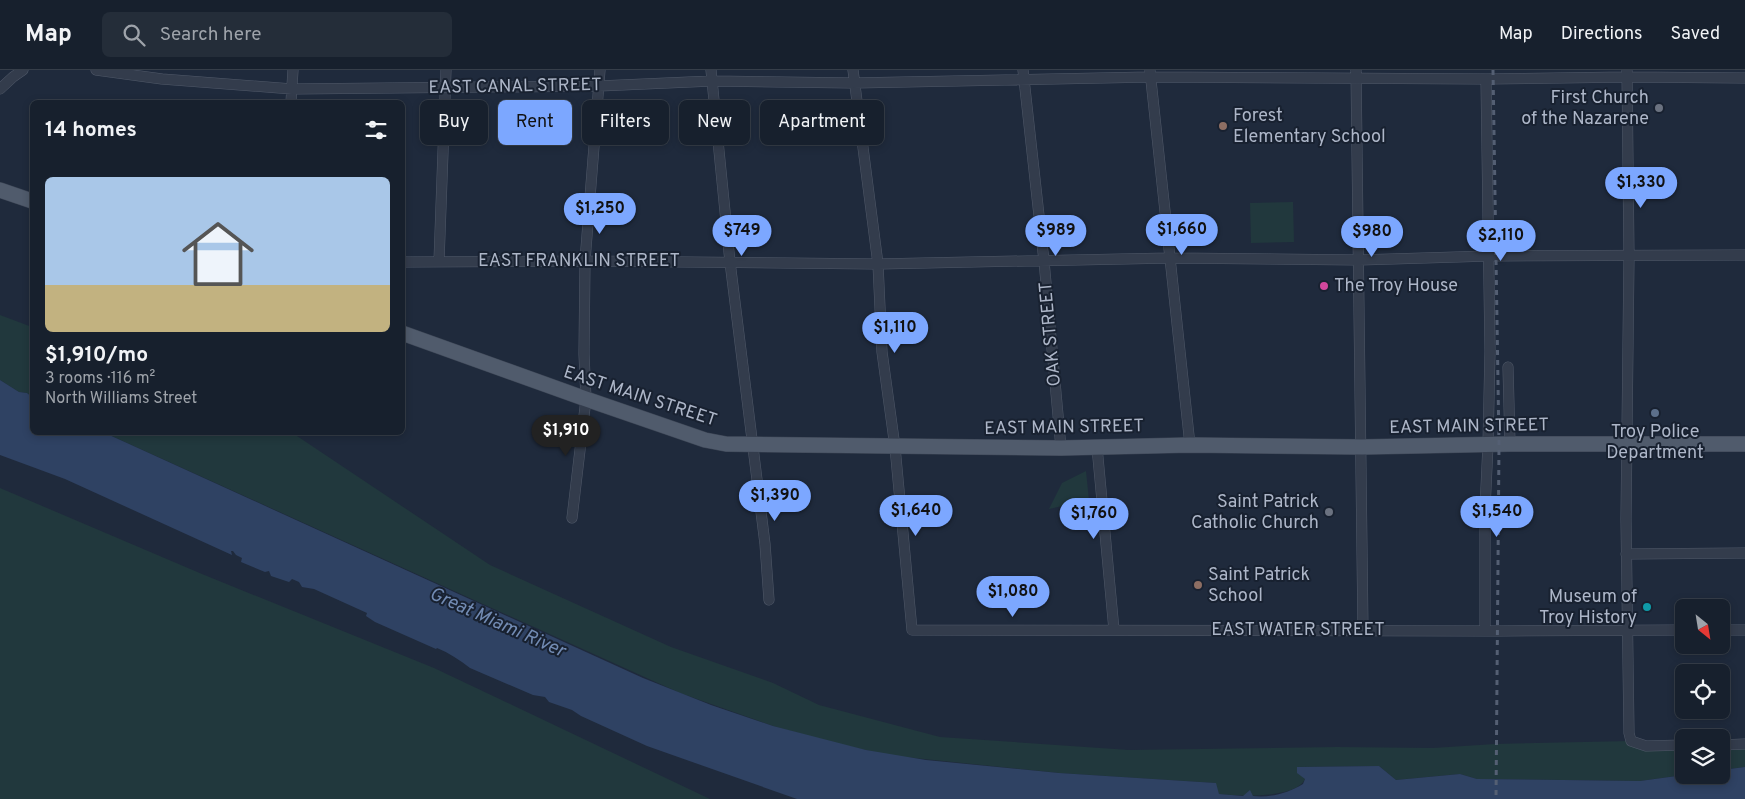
<!DOCTYPE html>
<meta charset="utf-8">
<style>
body{margin:0;font-family:Overpass,sans-serif;background:#242d39;color:#f1f3f6;height:100vh;display:flex;flex-direction:column;font-size:19px;white-space:nowrap}
*{box-sizing:border-box;margin:0}
p{font-size:16px;color:#9ea3aa}
.icon{flex:none;width:28px;height:28px;fill:none;stroke:currentColor;stroke-width:2;stroke-linecap:round;stroke-linejoin:round}
.map{position:relative;flex:1;overflow:hidden}
.details{position:absolute;left:30px;top:30px;width:375px;height:335px;display:flex;flex-direction:column;background:#17202d;border-radius:8px;box-shadow:0 2px 8px #0003,0 0 0 1px #363e49}
.details>*{flex:none}
.guide{position:absolute;left:420px;top:30px;width:475px;height:45px;display:flex;gap:10px}
.needle{width:32px;rotate:150deg}
.buttons{position:absolute;left:1675px;top:529px;display:grid;gap:10px}
.buttons a{display:grid;place-items:center;width:55px;height:55px;border-radius:8px;background:#17202d;box-shadow:0 2px 8px #0003,0 0 0 1px #363e49;font-size:25px}
.price{position:absolute;translate:-50% -42px;padding:0 11px;border-radius:18px;background:#7ca7ff;color:#111;font-size:16px;line-height:32px;filter:drop-shadow(0 1px 2px #0008)}
.price::after{content:'';position:absolute;left:50%;top:30px;width:15px;height:11px;margin-left:-8px;background:inherit;clip-path:polygon(0 0,100% 0,50% 100%)}
.price.current{background:#222;color:#fff}
ul{padding:0;list-style:none}
li{display:grid;align-content:center;gap:10px;height:265px;padding:0 15px}
li+li{border-top:1px solid #363e49}
li span{display:grid;place-items:center;height:155px;border-radius:8px;color:#555}
li>.icon{margin-inline-start:auto}
span .icon{width:90px;height:90px;fill:#fffc;stroke-width:1}
li b{font-size:21px}
h2{display:flex;justify-content:space-between;align-items:center;height:60px;padding:0 15px;font-size:21px}
.tag{padding:0 18px;border-radius:8px;background:#17202d;box-shadow:0 2px 8px #0003,0 0 0 1px #363e49;font-size:18px;line-height:45px}
.tag.current{background:#7ca7ff;color:#111}
header{display:flex;align-items:center;gap:30px;box-sizing:border-box;height:70px;padding:0 25px;background:#17202d;border-bottom:1px solid #363e49}
header strong{font-size:24px}
nav{display:flex;gap:28px;margin-inline-start:auto;font-size:18px}
.search{width:350px;height:45px;background:#242d39;display:flex;align-items:center;gap:12px;box-sizing:border-box;padding:0 18px;border-radius:8px;color:#9ea3aa;font-size:19px}
.map>svg:first-child{display:block}
.green{fill:#21383d}
.water{fill:#2f4263}
.lines{fill:none;stroke-linecap:round;stroke-linejoin:round}
.street-casing{stroke:#505969;stroke-width:11}
.primary-casing{stroke:#3c4555;stroke-width:16}
.street{stroke:#333c4c;stroke-width:10}
.primary{stroke:#505b6c;stroke-width:15}
.rail{stroke:#545f73;stroke-width:3;stroke-dasharray:5 5;stroke-linecap:butt}
.worship-dot{fill:#6b7280;stroke:#182130;stroke-width:2}
.education-dot{fill:#8d6e63;stroke:#182130;stroke-width:2}
.hotel-dot{fill:#d1479c;stroke:#182130;stroke-width:2}
.service-dot{fill:#5c6f8a;stroke:#182130;stroke-width:2}
.culture-dot{fill:#0f9aa8;stroke:#182130;stroke-width:2}
.labels{text-anchor:middle;dominant-baseline:central;stroke-width:4;stroke-linejoin:round;paint-order:stroke}
.street-label{font-size:18px;fill:#adb6c8;stroke:#182130}
.poi-label{font-size:18px;fill:#adb6c8;stroke:#182130;text-anchor:end}
.water-label{font-size:19px;font-style:italic;fill:#728bb3;stroke:#182130}
</style>
<header>
<strong>Map</strong>
<div class="search"><svg class="icon" aria-label="search" viewBox="0 0 24 24"><circle cx="10" cy="10" r="6"/><path d="M15 15l6 6"/></svg>Search here</div>
<nav><a>Map</a><a>Directions</a><a>Saved</a></nav>
</header>
<div class="map">
<svg width="1745" height="729" viewBox="0 0 1745 729">
<rect width="100%" height="100%" fill="#1f2a3c"/>
<path class="green" d="M1293 132 1294 172 1251 173 1250 133Z
M0 245 32 257V327L27 323 19 322 0 310Z
M105 363H289L297 366 490 495 671 577 773 613 819 635 940 667 1129 680 1337 677 1433 678 1495 674 1631 671 1684 675V705L1640 711 1477 709 1460 704 1396 710 1379 696 1298 697 1305 709C1296 729 1239 726 1219 724L1215 713 1059 703 895 686 836 674 773 656 680 623Z
M1086 401 1089 430 1049 439 1062 413Z
M0 418 202 504 434 598 710 729H0Z
M1745 674V697L1721 700V675Z"/>
<path class="water" d="M0 310 19 322 27 323 32 327V362L105 363 643 608 711 635 773 656 866 680 926 690 1059 703 1216 713 1219 724 1243 726 1250 720 1253 726C1271 728 1288 723 1303 714L1305 709 1297 703V697L1379 696 1396 710 1460 704 1477 709 1640 711 1684 705H1721V700L1745 697V729H797L647 676 581 646 572 640 549 632 545 627 533 625 470 598C460 590 449 583 437 578L436 579 375 552 366 546 367 543 314 519 302 517 299 512 292 509 289 512 271 506 269 501 265 502 241 492 242 488 236 485 233 481H231L232 485 65 409 0 385Z"/>
<g class="lines">
<defs>
<path id="street" d="M96 0 162 9 292 19 599 16 712 11 854 13 1150 7 1486 9 1627 7 1745 8
M711 0 730 192 765 474 769 530
M853 0 878 194 882 282 895 377 912 560 1498 561 1684 560
M1023 0 1044 191 1061 378
M1356 0 1363 560
M1150 1 1190 375
M1627 1 1629 187 1626 449 1629 663 1631 671 1646 676 1684 675
M0 19 13 7 23 0
M291 32 293 0
M439 191 446 0
M402 192 585 191 878 194 1170 188 1359 190 1489 186 1745 185
M1508 297 1510 374
M1097 377 1114 560
M572 448 586 329 584 284 585 191 600 0
M1626 484 1745 483
M1721 560H1745
M1485 561V439L1488 375 1490 281 1486 9
M1721 675 1745 674"/>
<path id="primary" d="M0 120 32 131
M402 263 586 329 705 370 726 374 1061 378 1190 375 1362 377 1510 374H1745"/>
</defs>
<use href="#street" class="street-casing"/>
<use href="#primary" class="primary-casing"/>
<use href="#street" class="street"/>
<use href="#primary" class="primary"/>
<path class="rail" d="M1493 0 1499 375 1496 729"/>
</g>
<g class="worship-dot">
<circle cx="1659" cy="38" r="5"/>
<circle cx="1329" cy="442" r="5"/>
</g>
<g class="education-dot">
<circle cx="1223" cy="56" r="5"/>
<circle cx="1198" cy="515" r="5"/>
</g>
<circle class="hotel-dot" cx="1324" cy="216" r="5"/>
<circle class="service-dot" cx="1655" cy="343" r="5"/>
<circle class="culture-dot" cx="1647" cy="537" r="5"/>
<g class="labels">
<g class="street-label">
<text transform="translate(515 17) rotate(-1)">EAST CANAL STREET</text>
<text x="579" y="191">EAST FRANKLIN STREET</text>
<text transform="translate(1051 264) rotate(-95)">OAK STREET</text>
<text transform="translate(640 327) rotate(18)">EAST MAIN STREET</text>
<text transform="translate(1469 357) rotate(-1)">EAST MAIN STREET</text>
<text transform="translate(1064 358) rotate(-1)">EAST MAIN STREET</text>
<text x="1298" y="560">EAST WATER STREET</text>
</g>
<g class="poi-label">
<text x="1649" y="28">First Church<tspan x="1649" dy="21">of the Nazarene</tspan></text>
<text x="1233" y="46" text-anchor="start">Forest<tspan x="1233" dy="21">Elementary School</tspan></text>
<text x="1334" y="216" text-anchor="start">The Troy House</text>
<text x="1655" y="362" text-anchor="middle">Troy Police<tspan x="1655" dy="21">Department</tspan></text>
<text x="1319" y="432">Saint Patrick<tspan x="1319" dy="21">Catholic Church</tspan></text>
<text x="1208" y="505" text-anchor="start">Saint Patrick<tspan x="1208" dy="21">School</tspan></text>
<text x="1637" y="527">Museum of<tspan x="1637" dy="21">Troy History</tspan></text>
</g>
<g class="water-label">
<text transform="translate(497 553) rotate(24)">Great Miami River</text>
</g>
</g>
</svg>
<div class="buttons">
<a><svg class="needle" viewBox="-14 -14 28 28"><path d="M0-13l5 13h-10z" fill="#e53935"/><path d="M0 13l5-13h-10z" fill="#9ea3aa"/></svg></a>
<a><svg class="icon" aria-label="locate" viewBox="0 0 24 24"><circle cx="12" cy="12" r="6"/><path d="M12 2v4M12 18v4M2 12h4M18 12h4"/></svg></a>
<a><svg class="icon" aria-label="layers" viewBox="0 0 24 24"><path d="M12 4l9 5-9 5-9-5zM3 14l9 5 9-5"/></svg></a>
</div>
<b class="price" style="left:1641px;top:139px">$1,330</b>
<b class="price" style="left:600px;top:165px">$1,250</b>
<b class="price" style="left:1182px;top:186px">$1,660</b>
<b class="price" style="left:742px;top:187px">$749</b>
<b class="price" style="left:1056px;top:187px">$989</b>
<b class="price" style="left:1372px;top:188px">$980</b>
<b class="price" style="left:1501px;top:192px">$2,110</b>
<b class="price" style="left:895px;top:284px">$1,110</b>
<b class="price current" style="left:566px;top:387px">$1,910</b>
<b class="price" style="left:775px;top:452px">$1,390</b>
<b class="price" style="left:916px;top:467px">$1,640</b>
<b class="price" style="left:1497px;top:468px">$1,540</b>
<b class="price" style="left:1094px;top:470px">$1,760</b>
<b class="price" style="left:1013px;top:548px">$1,080</b>
<div class="guide">
<a class="tag">Buy</a>
<a class="tag current">Rent</a>
<a class="tag">Filters</a>
<a class="tag">New</a>
<a class="tag">Apartment</a>
</div>
<section class="details">
<h2>14 homes<svg class="icon" aria-label="filters" viewBox="0 0 24 24"><path d="M4 7h16M4 17h16"/><circle cx="9" cy="7" r="2"/><circle cx="15" cy="17" r="2"/></svg></h2>
<ul>
<li><span style="background:linear-gradient(#a9c7e8 70%,#c2b280 0)"><svg class="icon" aria-label="home" viewBox="0 0 24 24"><path d="M3 11l9-7 9 7M6 9v11h12V9"/></svg></span><div><b>$1,910/mo</b><p>3 rooms · 116 m²</p><p>North Williams Street</p></div></li>
</ul>
</section>
</div>
